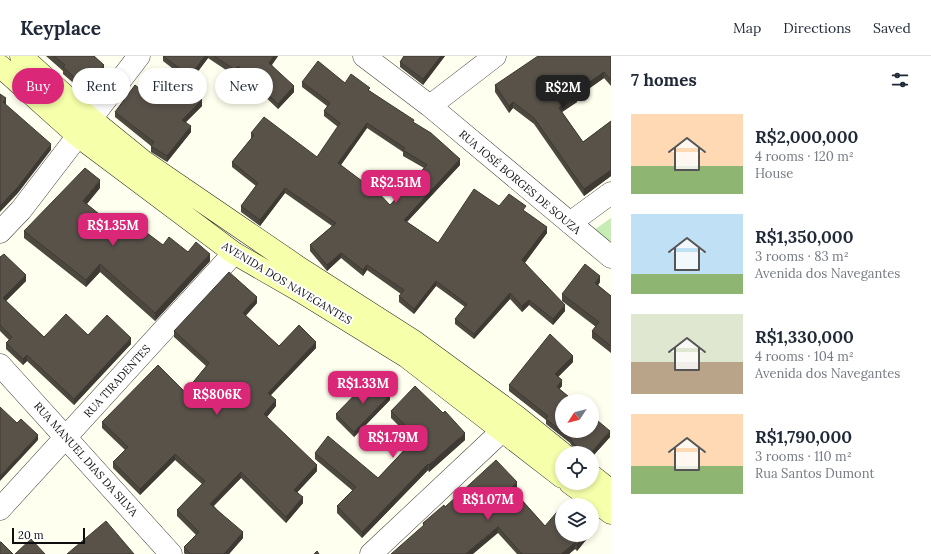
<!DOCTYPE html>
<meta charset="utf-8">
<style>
body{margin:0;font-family:Lora,serif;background:#f6f6f7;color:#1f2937;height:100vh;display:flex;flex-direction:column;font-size:15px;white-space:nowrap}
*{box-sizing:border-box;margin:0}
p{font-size:13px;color:#747a83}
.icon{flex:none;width:22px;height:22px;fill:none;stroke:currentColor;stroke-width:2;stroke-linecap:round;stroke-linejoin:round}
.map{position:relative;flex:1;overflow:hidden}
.panel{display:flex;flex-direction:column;background:#fff;width:320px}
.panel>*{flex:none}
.guide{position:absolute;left:12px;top:12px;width:380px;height:36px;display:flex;gap:8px}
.needle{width:26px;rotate:234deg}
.tools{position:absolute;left:555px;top:338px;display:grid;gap:8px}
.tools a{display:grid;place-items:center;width:44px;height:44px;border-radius:50%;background:#fff;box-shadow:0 2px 6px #0003;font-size:20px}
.scale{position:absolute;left:12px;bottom:10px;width:73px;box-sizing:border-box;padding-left:4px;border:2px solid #0e0e0e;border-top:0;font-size:11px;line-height:14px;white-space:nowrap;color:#0e0e0e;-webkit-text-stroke:3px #fff;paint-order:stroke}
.price{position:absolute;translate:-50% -34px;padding:0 9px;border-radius:8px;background:#db2777;color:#fff;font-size:13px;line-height:26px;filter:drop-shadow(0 1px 2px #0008)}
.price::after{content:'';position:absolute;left:50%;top:24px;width:12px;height:9px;margin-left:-6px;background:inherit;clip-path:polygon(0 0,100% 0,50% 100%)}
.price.on{background:#222;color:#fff}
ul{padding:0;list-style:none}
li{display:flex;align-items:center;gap:12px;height:100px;padding:0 20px}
li span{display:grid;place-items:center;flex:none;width:112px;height:80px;border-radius:0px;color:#555}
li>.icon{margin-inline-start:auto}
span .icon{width:48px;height:48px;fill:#fffc;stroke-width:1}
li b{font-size:17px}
h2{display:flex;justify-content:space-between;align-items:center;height:48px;padding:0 20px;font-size:17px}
.pill{padding:0 14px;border-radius:18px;background:#fff;box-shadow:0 2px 6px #0003;font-size:14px;line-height:36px}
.pill.on{background:#db2777;color:#fff}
header{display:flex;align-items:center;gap:24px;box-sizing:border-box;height:56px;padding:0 20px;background:#fff;border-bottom:1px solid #e0e1e3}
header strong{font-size:19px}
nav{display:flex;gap:22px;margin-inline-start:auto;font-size:14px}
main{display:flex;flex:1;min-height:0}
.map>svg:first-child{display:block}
.green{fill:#c6edb4}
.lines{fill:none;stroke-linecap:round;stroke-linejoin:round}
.street-casing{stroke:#414141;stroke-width:23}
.secondary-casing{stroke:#303030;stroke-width:23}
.street{stroke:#fff;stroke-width:22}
.secondary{stroke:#f6ffaa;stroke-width:22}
.wall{fill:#4c473f;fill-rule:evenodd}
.shaded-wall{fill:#3e3933}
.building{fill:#585249;stroke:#3e3933;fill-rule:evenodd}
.labels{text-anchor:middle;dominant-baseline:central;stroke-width:4;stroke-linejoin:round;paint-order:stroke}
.street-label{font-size:11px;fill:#0e0e0e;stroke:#fff}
</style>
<header>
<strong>Keyplace</strong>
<nav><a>Map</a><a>Directions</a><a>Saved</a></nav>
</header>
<main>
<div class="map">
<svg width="611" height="498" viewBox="0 0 611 498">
<rect width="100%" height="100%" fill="#ffffef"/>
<path class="green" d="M611 162V188L594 174Z"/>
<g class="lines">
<defs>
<path id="street" d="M364 0 430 50 495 0
M430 50 611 201
M570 167 611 137
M0 176 21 154 139 0
M0 309 171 498
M0 453 234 197
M371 498 502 375"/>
<path id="secondary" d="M21 0 90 62 143 105 301 213 415 286 516 360 562 397
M0 10 78 80 234 197 300 235 407 301 562 421
M592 420 611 435
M570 427 611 457"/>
</defs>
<use href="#street" class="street-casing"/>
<use href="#secondary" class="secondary-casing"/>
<use href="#street" class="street"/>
<use href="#secondary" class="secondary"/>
</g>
<path class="wall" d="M46 0H94L104 15 85 37 63 18V15Z
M163 0H278L272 9 294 36 278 53 238 15 235 20 208 2 190 26 163 5Z
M404 0H445L423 29 400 11V6Z
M611 0V30L604 22 577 41V46L562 56 583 86 611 65V120L584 140 534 68 513 52 509 57 495 36V29Z
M302 26 345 27 370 35 414 67 460 109 407 166 438 187 499 150 526 156 547 177 525 207 565 255 553 269 529 249 522 256 510 243 474 283 455 268V263L465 251 436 230 414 258 399 246V240L401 238 367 214 363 220 341 202 327 215 310 195V189L332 170 285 137 260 170 241 156V150L256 130 232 111V106L251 83V77L317 101 338 71 324 60V55L327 50 302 31ZM367 72 403 96V100L424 112 390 149 341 109Z
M160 48 202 50 186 66 191 76 167 106 151 96V90L115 61V56Z
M100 132 86 148 130 183 163 189 188 196 210 205 155 265 100 216 86 231 24 182V175Z
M0 201 26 225 6 245 44 281 88 279 131 288 74 349 27 305 23 309 6 293V287L9 284 0 275Z
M600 226 598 229 611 240V297L592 282V275L596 271 562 245V238Z
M257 247 245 259 279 290 316 292 271 339 276 350 267 361 317 415 297 436 303 447 286 467 241 422 214 450 243 482 229 498H185L184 497V491L196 479 177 460V454L202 428 175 404 140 439 113 412V406L125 394 102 372V366L185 336 206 310 174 281V275Z
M573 306 558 321 562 330 559 333 610 381 592 401V397H578L574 394 570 387 546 368V364L509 335V329Z
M390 344 354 381 336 363V358Z
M391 355 465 384 429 416 428 414 362 482 337 457V450L353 435 315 403V397L378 422 413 384 391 362Z
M517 433 514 435 545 470 562 479H590L577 495 575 493 569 498H517L498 477 423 470V467L445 451Z"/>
<path class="shaded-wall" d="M205 0H208V2L190 26V20Z
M274 0H278L269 12V7Z
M441 0H445L423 29V23Z
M104 9V15L85 37V31Z
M238 10V15L235 20V14Z
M604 16V22L577 41V46L559 58V52L575 36Z
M294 30V36L278 53V48Z
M6 42V49L3 52V46Z
M202 44V50L182 70V64Z
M513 46V52L509 57V50Z
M367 67V72L338 113V107Z
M191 70V76L167 106V100Z
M51 88V94L18 137 0 156V150Z
M460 103V109L404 169V164Z
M611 114V120L584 140V133Z
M100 124V132L83 153V145Z
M285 132V137L260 170V164Z
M547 171V177L522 210V204Z
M341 197V202L327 215V209Z
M210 198V205L155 265V257Z
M100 208V216L86 231V224Z
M367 209V214L363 220V214Z
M26 219V225L3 248V242Z
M600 220V226L595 234V227Z
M436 225V230L414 258V253Z
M510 237V243L474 283V278Z
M257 241V247L243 263V257Z
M529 244V249L522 256V250Z
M565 249V255L553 269V263Z
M131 282V288L74 349V343Z
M316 286V292L268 342V337Z
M27 299V305L23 309V303Z
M573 300V306L555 324V318Z
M562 324V330L557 336V331Z
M390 339V344L354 381V376Z
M276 344V350L264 364V358Z
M610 375V381L592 401V397H591Z
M465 377V384L429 416V409Z
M38 379V384L0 425V420Z
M175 398V404L140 439V433Z
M428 408V414L362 482V476Z
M317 409V415L294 440V434Z
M241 416V422L210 453V448Z
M517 426V433L511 438V432Z
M303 441V447L286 467V461Z
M498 471V477L473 498H465Z
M243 476V482L229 498H224Z
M584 479H590L577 495V489Z
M575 487V493L569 498H561Z"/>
<path class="building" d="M54 0H94L104 9 85 31 63 11 65 9Z
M163 0H205L190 20Z
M214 0H274L269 7 294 30 278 48 238 10 235 14Z
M404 0H441L423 23 400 6Z
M538 0H611V24L604 16 575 36 577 40 559 52 583 86 611 65V114L584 133 534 62 513 46 509 50 495 29Z
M318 5 345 27 351 18 370 32 368 34 414 64 413 66 431 77 460 103 404 164 438 187 474 133 499 150 509 138 526 150 523 154 547 171 522 204 565 249 553 263 529 244 522 250 510 237 474 278 455 263 467 248 436 225 414 253 399 240 404 234 367 209 363 214 341 197 327 209 310 189 336 167 285 132 260 164 241 150 258 127 232 106 254 79 251 77 264 61 317 101 340 67 324 55 330 47 302 26ZM367 67 405 92 403 94 427 109 390 149 368 126 366 128 338 107Z
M183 24 202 44 182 64 191 70 167 100 151 90 154 86 115 56 135 29 160 48Z
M0 38 6 42 3 46 51 88 18 131 0 150Z
M85 112 100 124 83 145 130 183 139 171 163 189 169 181 188 196 196 186 210 198 155 257 100 208 86 224 24 175Z
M4 198 26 219 3 242 44 281 66 258 88 279 107 259 131 282 74 343 27 299 23 303 6 287 12 281 0 269V201Z
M585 208 600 220 595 227 611 240V290L592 275 599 266 562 238Z
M229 216 257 241 243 257 279 290 299 269 316 286 268 337 276 344 264 358 317 409 294 434 303 441 286 461 241 416 210 448 243 476 224 498H191L184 491 199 476 177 454 205 425 175 398 140 433 113 406 128 391 102 366 158 309 185 336 209 307 174 275Z
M550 278 573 300 555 318 562 324 557 331 574 345H562V375H592V360L610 375 591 397H584L574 388 570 382 546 363 548 360 509 329Z
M371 322 390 339 354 376 336 358Z
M415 330 443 357 445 355 465 377 429 409 428 408 362 476 337 450 356 431 315 397 328 380 378 422 417 381 391 355Z
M0 351 17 367 21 363 38 379 0 420Z
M496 404 517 426 511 432 545 470 562 450V479H584L577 489 575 487 561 498H522L498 471 465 498H391L424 469 423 467 444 449 445 451Z
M106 465 134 498H67Z
M31 483 45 498H15Z
M0 486H1L13 498H0Z
M317 495 319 498H314Z"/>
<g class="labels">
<g class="street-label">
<text transform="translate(520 126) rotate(40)">RUA JOSÉ BORGES DE SOUZA</text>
<text transform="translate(287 227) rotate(31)">AVENIDA DOS NAVEGANTES</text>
<text transform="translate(117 325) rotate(-48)">RUA TIRADENTES</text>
<text transform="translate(86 403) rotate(48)">RUA MANUEL DIAS DA SILVA</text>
</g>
</g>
</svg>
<div class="tools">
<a><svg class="needle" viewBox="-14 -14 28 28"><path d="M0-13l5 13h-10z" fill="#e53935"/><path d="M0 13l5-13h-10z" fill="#747a83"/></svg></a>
<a><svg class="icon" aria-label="locate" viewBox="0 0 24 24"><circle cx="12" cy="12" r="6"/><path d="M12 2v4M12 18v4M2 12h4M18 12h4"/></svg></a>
<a><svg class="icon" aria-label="layers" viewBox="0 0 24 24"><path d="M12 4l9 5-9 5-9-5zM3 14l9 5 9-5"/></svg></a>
</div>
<div class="scale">20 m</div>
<b class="price on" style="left:563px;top:53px">R$2M</b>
<b class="price" style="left:396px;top:148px">R$2.51M</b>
<b class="price" style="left:113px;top:191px">R$1.35M</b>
<b class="price" style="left:363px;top:349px">R$1.33M</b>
<b class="price" style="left:217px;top:360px">R$806K</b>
<b class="price" style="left:393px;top:403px">R$1.79M</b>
<b class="price" style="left:488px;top:465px">R$1.07M</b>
<div class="guide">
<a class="pill on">Buy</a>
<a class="pill">Rent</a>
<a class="pill">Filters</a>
<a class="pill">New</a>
</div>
</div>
<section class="panel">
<h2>7 homes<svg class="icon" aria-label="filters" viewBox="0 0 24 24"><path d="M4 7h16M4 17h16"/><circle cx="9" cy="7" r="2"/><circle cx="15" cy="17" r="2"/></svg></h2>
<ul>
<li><span style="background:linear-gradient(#ffd9b3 65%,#8fb573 0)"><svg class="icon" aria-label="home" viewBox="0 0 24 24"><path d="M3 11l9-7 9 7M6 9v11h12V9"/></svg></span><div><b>R$2,000,000</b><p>4 rooms · 120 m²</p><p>House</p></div></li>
<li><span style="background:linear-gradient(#bfe0f5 75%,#8fb573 0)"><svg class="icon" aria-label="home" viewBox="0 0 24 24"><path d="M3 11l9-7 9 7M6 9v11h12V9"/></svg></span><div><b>R$1,350,000</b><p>3 rooms · 83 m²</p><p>Avenida dos Navegantes</p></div></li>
<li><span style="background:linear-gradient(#dfe7d0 60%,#b9a48a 0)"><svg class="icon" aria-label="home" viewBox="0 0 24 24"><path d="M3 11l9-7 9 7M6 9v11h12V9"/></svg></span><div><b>R$1,330,000</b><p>4 rooms · 104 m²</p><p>Avenida dos Navegantes</p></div></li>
<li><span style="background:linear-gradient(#ffd9b3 65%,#8fb573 0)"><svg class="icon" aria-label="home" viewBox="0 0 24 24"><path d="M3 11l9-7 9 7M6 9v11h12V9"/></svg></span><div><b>R$1,790,000</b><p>3 rooms · 110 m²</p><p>Rua Santos Dumont</p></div></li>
</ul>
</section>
</main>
